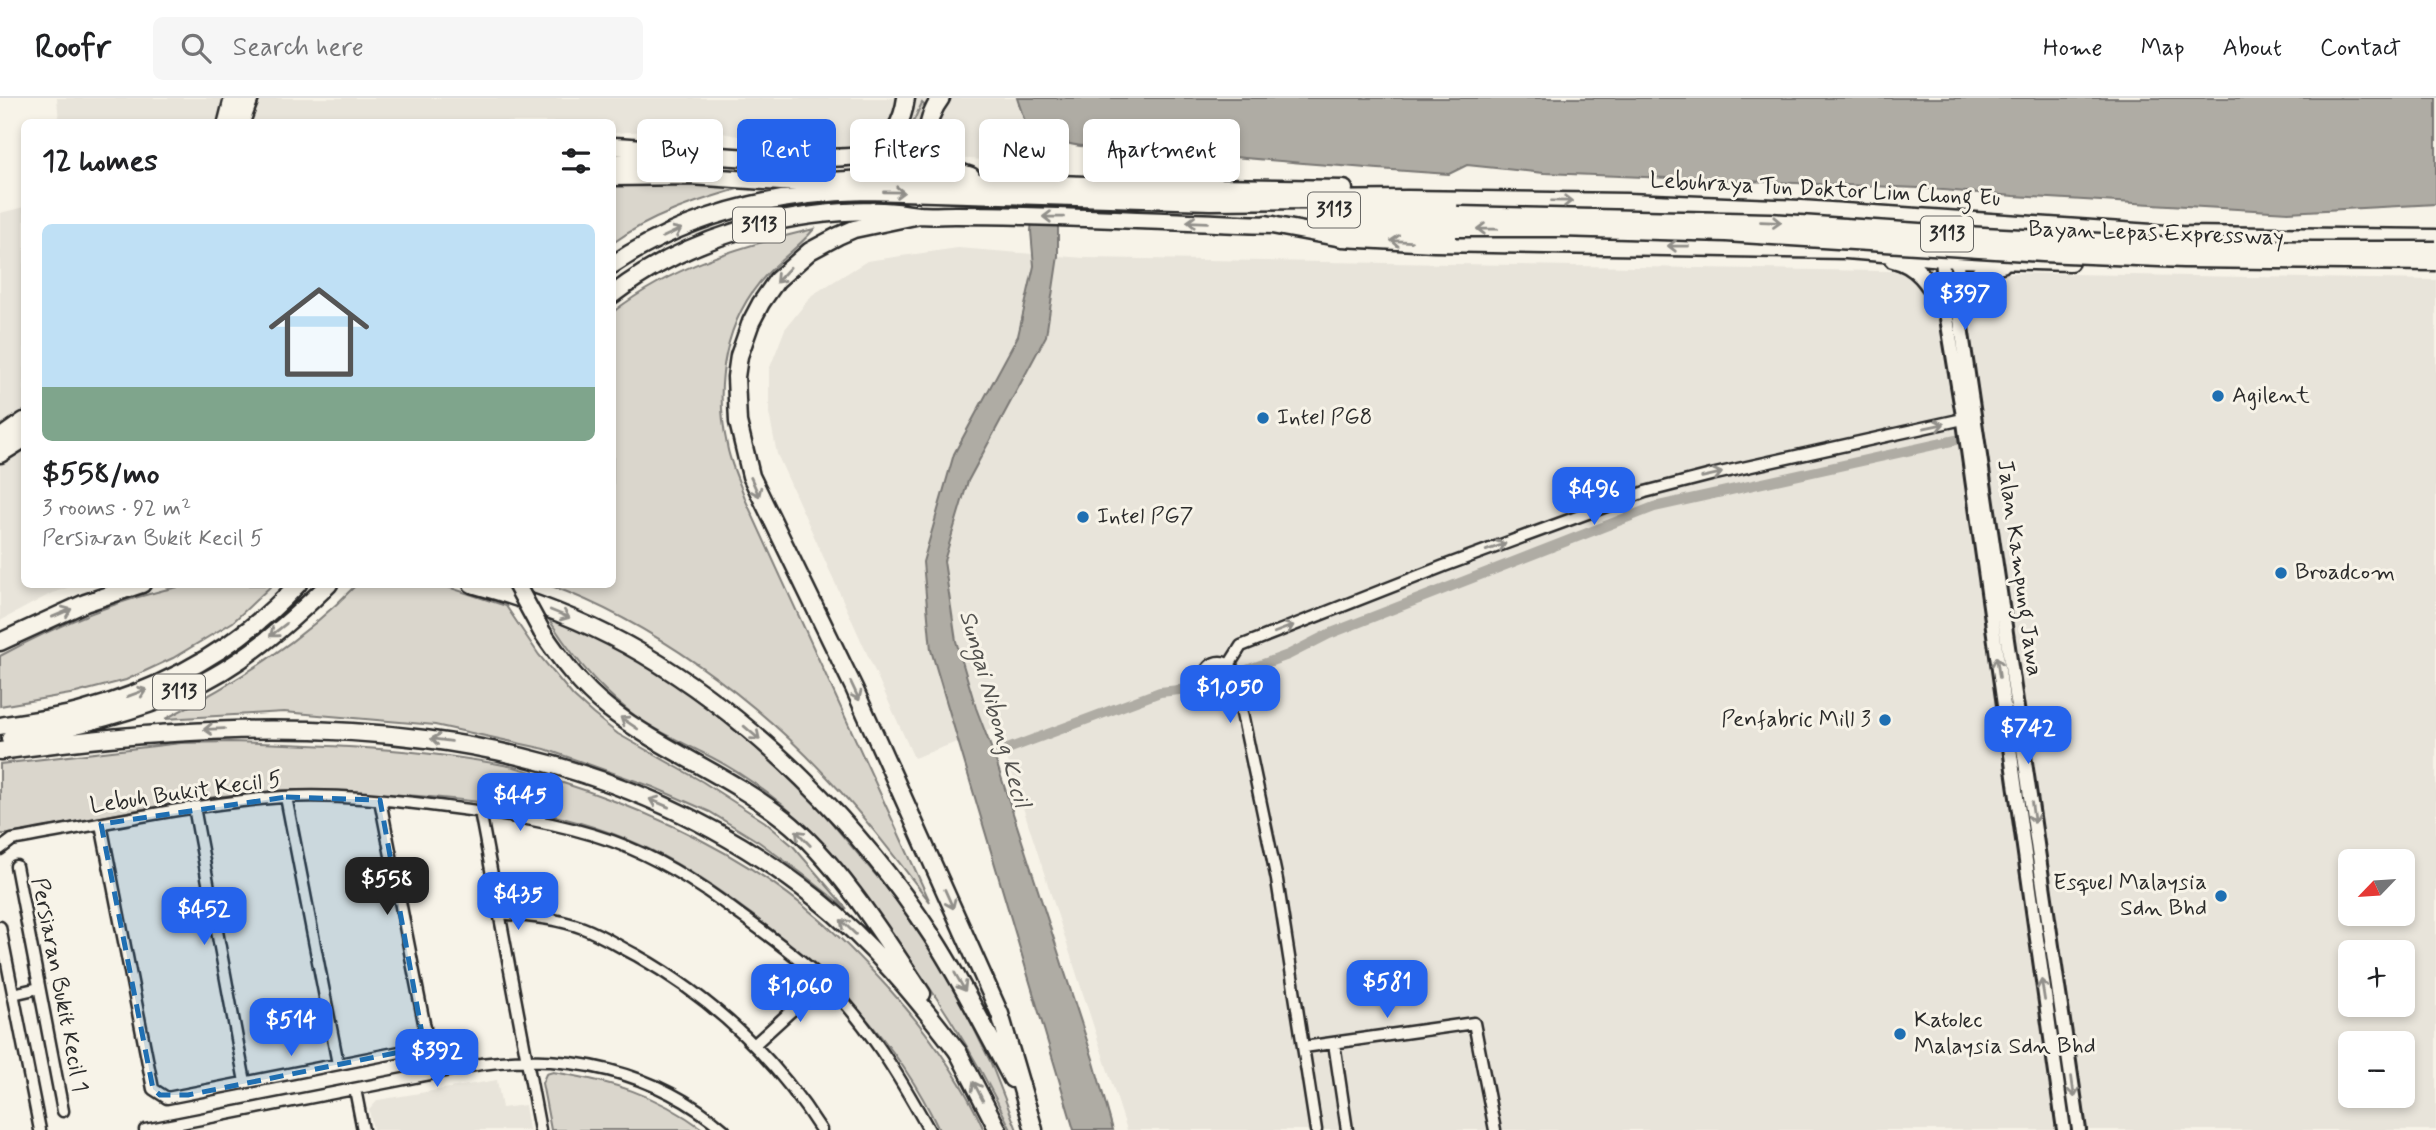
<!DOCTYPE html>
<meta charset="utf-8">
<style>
body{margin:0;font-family:Mynerve,sans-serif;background:#f6f6f6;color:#202124;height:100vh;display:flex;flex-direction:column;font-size:26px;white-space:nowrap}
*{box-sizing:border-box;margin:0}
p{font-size:23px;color:#757577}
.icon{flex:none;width:38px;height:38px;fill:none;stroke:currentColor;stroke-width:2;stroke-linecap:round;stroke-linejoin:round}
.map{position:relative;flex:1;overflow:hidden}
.side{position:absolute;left:21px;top:21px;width:595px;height:469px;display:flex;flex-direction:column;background:#fff;border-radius:10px;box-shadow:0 4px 10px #0003}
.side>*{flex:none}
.hud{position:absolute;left:637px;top:21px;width:665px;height:63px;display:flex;gap:14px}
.needle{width:46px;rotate:245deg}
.controls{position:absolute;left:2338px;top:751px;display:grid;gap:14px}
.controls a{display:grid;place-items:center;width:77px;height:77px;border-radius:10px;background:#fff;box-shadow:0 4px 10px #0003;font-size:35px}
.price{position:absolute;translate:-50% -60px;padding:0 16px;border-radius:14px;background:#2563eb;color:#fff;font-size:23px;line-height:46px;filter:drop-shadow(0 2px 4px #0008)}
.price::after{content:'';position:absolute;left:50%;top:42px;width:21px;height:16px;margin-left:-10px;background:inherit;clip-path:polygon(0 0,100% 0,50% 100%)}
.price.active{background:#222;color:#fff}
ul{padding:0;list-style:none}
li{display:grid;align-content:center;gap:14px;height:371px;padding:0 21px}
li span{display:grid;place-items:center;height:217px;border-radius:10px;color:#555}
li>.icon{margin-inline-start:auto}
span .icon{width:126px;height:126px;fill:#fffc;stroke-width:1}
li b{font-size:30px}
h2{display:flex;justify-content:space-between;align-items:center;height:84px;padding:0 21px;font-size:30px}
.chip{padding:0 24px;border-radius:10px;background:#fff;box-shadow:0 4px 10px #0003;font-size:24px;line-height:63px}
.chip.active{background:#2563eb;color:#fff}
header{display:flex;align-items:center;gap:42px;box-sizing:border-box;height:98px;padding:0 35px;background:#fff;border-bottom:2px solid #e0e0e0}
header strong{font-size:33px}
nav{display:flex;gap:38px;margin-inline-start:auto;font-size:24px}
.search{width:490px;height:63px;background:#f6f6f6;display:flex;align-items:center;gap:18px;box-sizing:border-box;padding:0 24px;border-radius:10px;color:#757577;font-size:26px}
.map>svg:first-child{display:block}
.built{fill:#e8e4da;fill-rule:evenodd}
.green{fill:#dad6cc;stroke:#82807c;stroke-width:2}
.water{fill:#afaca4;stroke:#7a7874;stroke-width:2}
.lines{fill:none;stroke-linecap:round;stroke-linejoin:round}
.canal{stroke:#afaca4;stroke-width:10}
.minor-casing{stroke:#2b2b2b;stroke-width:15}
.tertiary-casing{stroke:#2b2b2b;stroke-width:18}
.primary-casing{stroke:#2b2b2b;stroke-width:21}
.trunk-casing{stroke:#2b2b2b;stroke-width:21}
.minor{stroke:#f7f3e8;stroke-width:10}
.tertiary{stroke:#f7f3e8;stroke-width:12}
.primary{stroke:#f7f3e8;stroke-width:16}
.trunk{stroke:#f7f3e8;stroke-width:16}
.trunk-bridge-casing{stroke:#2b2b2b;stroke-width:21;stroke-linecap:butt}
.trunk-bridge{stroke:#f7f3e8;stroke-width:16}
.oneway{stroke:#918f8a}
.marked{fill:#1f6fb2;fill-opacity:0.2;stroke:#1f6fb2;stroke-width:5;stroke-dasharray:14 9;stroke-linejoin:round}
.poi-dot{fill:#1f6fb2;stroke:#f7f3e8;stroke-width:2.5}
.labels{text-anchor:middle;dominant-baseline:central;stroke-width:6;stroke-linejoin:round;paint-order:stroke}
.shield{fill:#f7f3e8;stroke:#686764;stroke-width:2}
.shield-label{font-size:21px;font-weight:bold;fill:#2b2b2b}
.street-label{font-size:23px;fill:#2b2b2b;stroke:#f7f3e8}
.poi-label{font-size:23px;fill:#2b2b2b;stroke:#f7f3e8;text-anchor:start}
.water-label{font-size:24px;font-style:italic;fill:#53524f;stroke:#f7f3e8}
</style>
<header>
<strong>Roofr</strong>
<div class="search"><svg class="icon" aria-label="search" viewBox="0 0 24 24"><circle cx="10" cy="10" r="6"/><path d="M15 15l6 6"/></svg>Search here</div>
<nav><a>Home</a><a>Map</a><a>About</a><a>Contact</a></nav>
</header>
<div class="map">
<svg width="2436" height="1032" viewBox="0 0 2436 1032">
<rect width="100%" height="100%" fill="#f7f3e8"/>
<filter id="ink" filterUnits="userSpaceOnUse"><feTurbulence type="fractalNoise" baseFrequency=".0143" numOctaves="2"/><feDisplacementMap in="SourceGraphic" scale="14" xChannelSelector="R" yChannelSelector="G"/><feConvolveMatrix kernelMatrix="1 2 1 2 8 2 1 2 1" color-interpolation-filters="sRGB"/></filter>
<g filter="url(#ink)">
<path class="built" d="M57 0H1017L1029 36 1039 43 1013 64 792 49 698 30 613 35 612 24H59Z
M24 109V486L76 487 52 495 0 523V115Z
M958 150 1084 160 2436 182V1032H1127L997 629 914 660 777 356 769 315V272L785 231 812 197 867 163ZM2350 763H2403V816H2350ZM2350 854H2403V906H2350ZM2350 945H2403V998H2350Z
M497 982 502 1010 525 1007 529 1032H373L369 1012 378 1002Z"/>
<path class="green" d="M922 5 924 7 921 40 925 53 942 70 917 66 858 69V66C907 54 902 46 922 5Z
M659 84 741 90C696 103 650 118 613 145V85Z
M814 131C800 148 782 160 767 176 724 222 714 287 727 347 730 366 740 385 746 403L930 804C897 762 865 719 828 680 754 600 651 524 549 487L612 486 613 214C672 168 741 148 814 131Z
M187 487H272L233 524 173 560 126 582 76 595 0 608V558C60 526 120 500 187 487Z
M356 487H442L506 508 539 557 573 598 593 616 618 636 703 684 765 724 793 748 847 811 804 777 759 744 710 714 653 689 545 651 435 627 284 614 165 621C235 585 301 544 356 487Z
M543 512 623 551 691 597 764 656 821 712 891 795 947 876 990 963 1017 1032H1011C975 954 928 884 877 816 845 773 814 729 770 697 750 682 726 666 703 655 678 642 651 631 629 613 593 585 567 551 543 512Z
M230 644C325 647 420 650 514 669 527 672 541 678 554 682 649 712 743 755 819 821 844 842 868 868 890 892 928 934 961 980 984 1032H939C896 939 823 867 740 808 709 785 676 763 640 747 554 708 453 698 359 695 338 694 316 692 295 692 200 695 105 720 11 736H0V666L181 645Z
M553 974C613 984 654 995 704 1032H551L542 985 546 976Z"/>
<path class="water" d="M1017 0H2436V106L2288 114 2014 98 1919 90 1544 75 1467 67 1449 76C1347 69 1245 61 1143 50 1116 48 1084 53 1058 42V158L1046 238 968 383 944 463 956 543 976 610 994 657 1093 961 1113 1032H1074L931 552 923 464 954 356 1018 238 1034 168 1031 133 1039 44 1029 36Z"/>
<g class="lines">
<path class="canal" d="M1236 576 1288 557 1329 536 1654 409 1956 342
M981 661 1160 594 1208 589"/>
<defs>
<path id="minor" d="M1205 579a15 15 0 1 1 30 0a15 15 0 1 1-30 0Z
M1229 567 1241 548 1444 468 1645 394 1711 377 1963 321
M1235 582 1277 782 1316 1032
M286 699 338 966
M194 709 245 984
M480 713 540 1032
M101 726 153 991 167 1000 410 952 418 948 425 930 380 702
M0 751 12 742C102 726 192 706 283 699 337 696 393 702 446 709 502 716 558 724 612 743 659 760 700 786 739 816 768 837 796 857 822 881 865 921 901 981 929 1032
M16 768 63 1013
M499 815C527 818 556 820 583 830 602 837 618 848 636 857 712 900 774 958 821 1032
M0 829 40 1032
M13 896 39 890
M1334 945 1347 1032
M755 946 824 883
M1304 949 1474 925 1495 1032
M355 991 363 1032
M145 1032 481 966C568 954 656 973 724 1032"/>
<path id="tertiary" d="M1957 152 1958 208 2079 1032
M1942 159 1946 214 1964 324 2064 1032"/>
<path id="primary" d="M227 24 233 0
M241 24 250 0
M612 48C645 49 676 54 709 57 746 61 784 61 821 60 839 59 858 61 874 52 894 41 903 22 906 0
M612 65 667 60
M0 340 24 323
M0 356 24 341
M958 954 998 1032
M1027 1008 1034 1032"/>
<path id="trunk" d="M941 0C915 35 932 66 971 78
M612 79 691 78 796 85 883 80 1085 87 1344 91
M1325 112 1457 117
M920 117 854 131 838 138 810 153 777 182 761 205 751 224 739 258 736 279 738 324 751 378 854 590 1000 916 1027 1008
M1266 126 1342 140 1434 145 1846 152 1956 161 2070 164
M1317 128 1456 130
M1893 161C1921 167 1932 191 1946 214
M612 167C688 116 777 95 867 93L1211 103 1407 101 1628 104 1801 111 2181 137 2436 140
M612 197C686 140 779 114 871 113 887 112 902 115 918 117 930 118 943 117 955 117 1062 117 1168 124 1274 127
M1958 208C1968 186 1976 171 2002 166
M472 486C531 502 590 525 643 556 755 622 861 729 932 838 962 884 986 933 1012 981
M542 534C561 562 581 589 608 610 663 653 729 677 784 721 836 762 885 840 922 896
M0 544 85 505 142 486
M0 628C26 623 53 621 79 614 164 591 238 551 298 486
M10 641C69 630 130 615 186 592 240 569 287 527 329 486
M0 653C285 613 580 612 817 801 871 844 916 899 958 954"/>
</defs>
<use href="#minor" class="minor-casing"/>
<use href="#tertiary" class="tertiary-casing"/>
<use href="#primary" class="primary-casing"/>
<use href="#trunk" class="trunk-casing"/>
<use href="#minor" class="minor"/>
<use href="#tertiary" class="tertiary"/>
<use href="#primary" class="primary"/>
<use href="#trunk" class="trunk"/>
<defs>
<path id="trunk-bridge" d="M1457 117 1770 124 1964 137 2215 150 2312 152H2436
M1456 130H1560L1726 135 2043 155 2183 161 2436 164
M516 486 542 534"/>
</defs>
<use href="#trunk-bridge" class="trunk-bridge-casing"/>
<use href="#trunk-bridge" class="trunk-bridge"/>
</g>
<defs><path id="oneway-shaft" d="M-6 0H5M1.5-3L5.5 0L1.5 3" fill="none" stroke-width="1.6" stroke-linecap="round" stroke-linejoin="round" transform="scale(1.75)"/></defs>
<g class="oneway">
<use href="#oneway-shaft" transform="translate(894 94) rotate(1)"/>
<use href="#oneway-shaft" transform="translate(1562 103) rotate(1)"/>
<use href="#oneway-shaft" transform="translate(1053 119) rotate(-179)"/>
<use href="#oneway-shaft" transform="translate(1197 124) rotate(-178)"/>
<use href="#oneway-shaft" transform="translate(1771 124) rotate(2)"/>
<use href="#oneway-shaft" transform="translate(1487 131) rotate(-179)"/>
<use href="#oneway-shaft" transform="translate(672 135) rotate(-25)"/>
<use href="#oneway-shaft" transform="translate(1401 143) rotate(-177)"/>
<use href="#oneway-shaft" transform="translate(1678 148) rotate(-179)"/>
<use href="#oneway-shaft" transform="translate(783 177) rotate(133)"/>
<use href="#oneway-shaft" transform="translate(1934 328) rotate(-12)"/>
<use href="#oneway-shaft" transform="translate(1712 377) rotate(-13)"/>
<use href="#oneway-shaft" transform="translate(755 389) rotate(66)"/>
<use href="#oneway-shaft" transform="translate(1496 449) rotate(-20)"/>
<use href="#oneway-shaft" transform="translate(62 515) rotate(-23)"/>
<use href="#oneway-shaft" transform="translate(560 516) rotate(22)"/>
<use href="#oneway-shaft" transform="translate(1284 531) rotate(-21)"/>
<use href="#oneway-shaft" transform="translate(278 532) rotate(142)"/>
<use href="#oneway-shaft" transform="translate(1998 569) rotate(-98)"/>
<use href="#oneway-shaft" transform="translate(855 593) rotate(65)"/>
<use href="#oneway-shaft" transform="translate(137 595) rotate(-20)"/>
<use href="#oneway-shaft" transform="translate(629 625) rotate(-146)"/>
<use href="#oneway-shaft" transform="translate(214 631) rotate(178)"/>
<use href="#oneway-shaft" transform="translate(752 635) rotate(41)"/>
<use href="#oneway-shaft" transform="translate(441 642) rotate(-172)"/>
<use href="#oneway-shaft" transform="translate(659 705) rotate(-157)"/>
<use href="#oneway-shaft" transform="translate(2033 715) rotate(82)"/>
<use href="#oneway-shaft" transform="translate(803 740) rotate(-134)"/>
<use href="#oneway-shaft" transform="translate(949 801) rotate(66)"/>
<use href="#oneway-shaft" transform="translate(848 829) rotate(-136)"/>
<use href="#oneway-shaft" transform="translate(960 884) rotate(60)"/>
<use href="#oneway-shaft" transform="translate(2043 892) rotate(-99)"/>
<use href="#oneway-shaft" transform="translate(2073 989) rotate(82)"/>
<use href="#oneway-shaft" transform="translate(978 993) rotate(-117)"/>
</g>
</g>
<path class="marked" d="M286 699 380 702 423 941 410 952 188 997H160L153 991 101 726Z"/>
<g class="poi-dot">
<circle cx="2218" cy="298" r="7"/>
<circle cx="1263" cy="320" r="7"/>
<circle cx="1083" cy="419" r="7"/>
<circle cx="2281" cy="475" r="7"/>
<circle cx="1885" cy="622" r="7"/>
<circle cx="2221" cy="798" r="7"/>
<circle cx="1900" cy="936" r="7"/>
</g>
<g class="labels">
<g class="shield">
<rect x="1308" y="94.5" width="52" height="35" rx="5"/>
<rect x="733" y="109.5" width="52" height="35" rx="5"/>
<rect x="1921" y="118.5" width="52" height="35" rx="5"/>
<rect x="153" y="576.5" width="52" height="35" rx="5"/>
</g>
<g class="shield-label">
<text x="1334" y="112">3113</text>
<text x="759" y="127">3113</text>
<text x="1947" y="136">3113</text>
<text x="179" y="594">3113</text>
</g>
<g class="street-label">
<text transform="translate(1825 92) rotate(3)">Lebuhraya Tun Doktor Lim Chong Eu</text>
<text transform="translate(2156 136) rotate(2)">Bayan Lepas Expressway</text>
<text transform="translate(2019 470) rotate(82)">Jalan Kampung Jawa</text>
<text transform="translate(186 695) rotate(-8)">Lebuh Bukit Kecil 5</text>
<text transform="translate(59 887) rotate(79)">Persiaran Bukit Kecil 1</text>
</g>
<g class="poi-label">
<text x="2232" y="298">Agilent</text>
<text x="1277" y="320">Intel PG8</text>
<text x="1097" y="419">Intel PG7</text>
<text x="2295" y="475">Broadcom</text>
<text x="1871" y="622" text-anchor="end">Penfabric Mill 3</text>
<text x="2207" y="785" text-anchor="end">Esquel Malaysia<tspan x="2207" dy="26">Sdn Bhd</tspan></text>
<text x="1914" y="923">Katolec<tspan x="1914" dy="26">Malaysia Sdn Bhd</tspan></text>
</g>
<g class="water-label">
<text transform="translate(994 611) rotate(74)">Sungai Nibong Kecil</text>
</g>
</g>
</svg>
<div class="controls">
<a><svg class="needle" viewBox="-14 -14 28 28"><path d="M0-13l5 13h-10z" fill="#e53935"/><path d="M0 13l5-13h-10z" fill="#757577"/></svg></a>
<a>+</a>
<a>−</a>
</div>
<b class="price" style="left:1965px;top:234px">$397</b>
<b class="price" style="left:1594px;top:429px">$496</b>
<b class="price" style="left:1230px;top:627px">$1,050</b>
<b class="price" style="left:2028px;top:668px">$742</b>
<b class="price" style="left:520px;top:735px">$445</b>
<b class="price active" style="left:387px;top:819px">$558</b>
<b class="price" style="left:518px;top:834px">$435</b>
<b class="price" style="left:204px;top:849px">$452</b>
<b class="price" style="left:1387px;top:922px">$581</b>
<b class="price" style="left:800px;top:926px">$1,060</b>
<b class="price" style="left:291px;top:960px">$514</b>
<b class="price" style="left:437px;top:991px">$392</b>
<div class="hud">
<a class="chip">Buy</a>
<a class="chip active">Rent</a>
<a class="chip">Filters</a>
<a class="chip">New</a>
<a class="chip">Apartment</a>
</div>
<section class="side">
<h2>12 homes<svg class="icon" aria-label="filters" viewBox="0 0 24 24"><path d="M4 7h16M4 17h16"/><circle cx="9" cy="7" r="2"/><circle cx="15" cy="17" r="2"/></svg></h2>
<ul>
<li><span style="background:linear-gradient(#bfe0f5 75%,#7fa58c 0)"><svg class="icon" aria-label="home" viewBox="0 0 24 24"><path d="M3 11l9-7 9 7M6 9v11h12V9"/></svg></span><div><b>$558/mo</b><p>3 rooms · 92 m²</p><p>Persiaran Bukit Kecil 5</p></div></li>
</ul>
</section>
</div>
